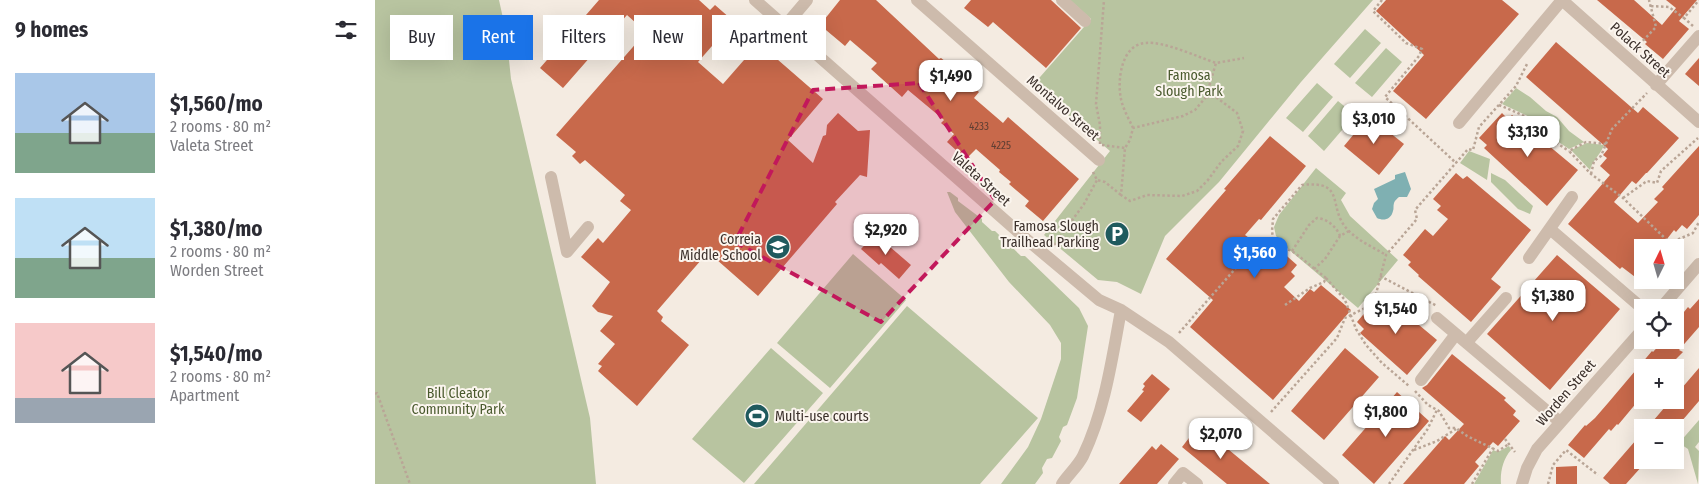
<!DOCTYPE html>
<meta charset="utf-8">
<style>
body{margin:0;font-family:"Fira Sans Condensed",sans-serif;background:#f2f2f3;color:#2b2b33;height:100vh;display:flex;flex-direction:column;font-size:19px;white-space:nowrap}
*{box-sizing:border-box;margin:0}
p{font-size:16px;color:#7c7c81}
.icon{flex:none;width:28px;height:28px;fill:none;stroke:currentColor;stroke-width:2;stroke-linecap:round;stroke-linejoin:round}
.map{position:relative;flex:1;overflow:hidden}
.drawer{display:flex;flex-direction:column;background:#fff;width:375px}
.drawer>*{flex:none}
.banner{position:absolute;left:15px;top:15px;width:475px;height:45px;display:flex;gap:10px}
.needle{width:32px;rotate:5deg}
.tools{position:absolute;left:1259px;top:239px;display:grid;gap:10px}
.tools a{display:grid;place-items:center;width:50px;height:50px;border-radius:0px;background:#fff;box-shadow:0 5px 20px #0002;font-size:25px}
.price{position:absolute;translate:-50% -42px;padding:0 11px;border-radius:10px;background:#fff;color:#222;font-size:16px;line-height:32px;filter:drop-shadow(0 1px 2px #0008)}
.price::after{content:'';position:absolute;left:50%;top:30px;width:15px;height:11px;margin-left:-8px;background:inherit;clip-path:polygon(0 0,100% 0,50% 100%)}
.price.selected{background:#1a73e8;color:#fff}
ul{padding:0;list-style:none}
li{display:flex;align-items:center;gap:15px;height:125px;padding:0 15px}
li span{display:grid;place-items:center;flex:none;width:140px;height:100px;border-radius:0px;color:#555}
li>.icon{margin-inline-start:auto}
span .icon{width:60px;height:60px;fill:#fffc;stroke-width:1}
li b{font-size:21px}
h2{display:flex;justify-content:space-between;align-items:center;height:60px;padding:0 15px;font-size:21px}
.tag{padding:0 18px;border-radius:0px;background:#fff;box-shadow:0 5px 20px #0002;font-size:18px;line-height:45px}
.tag.selected{background:#1a73e8;color:#fff}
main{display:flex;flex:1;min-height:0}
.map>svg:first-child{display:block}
.green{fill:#b8c4a0}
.water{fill:#7fb0b2}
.building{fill:#c8694b;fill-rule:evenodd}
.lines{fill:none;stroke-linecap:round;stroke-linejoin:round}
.path{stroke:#b9a596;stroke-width:2.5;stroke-dasharray:2.5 2.5;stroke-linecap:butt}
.minor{stroke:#cdbbac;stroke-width:12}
.marked{fill:#c2185b;fill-opacity:0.2;stroke:#c2185b;stroke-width:4;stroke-dasharray:10 6;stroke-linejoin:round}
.labels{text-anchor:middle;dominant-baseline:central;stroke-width:4;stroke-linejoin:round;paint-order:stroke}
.number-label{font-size:11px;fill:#5e3e33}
.street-label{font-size:14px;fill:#3b302b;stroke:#fbf5ee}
.park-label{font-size:14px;fill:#4a5a2e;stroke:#fbf5ee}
.poi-label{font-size:14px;fill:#3b302b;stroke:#fbf5ee;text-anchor:end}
</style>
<main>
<section class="drawer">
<h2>9 homes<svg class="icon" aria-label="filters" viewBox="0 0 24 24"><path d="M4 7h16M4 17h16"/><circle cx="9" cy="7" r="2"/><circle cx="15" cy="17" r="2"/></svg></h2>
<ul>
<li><span style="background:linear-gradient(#a9c7e8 60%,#7fa58c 0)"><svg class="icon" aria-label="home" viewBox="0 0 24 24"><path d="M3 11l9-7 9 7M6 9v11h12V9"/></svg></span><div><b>$1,560/mo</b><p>2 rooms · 80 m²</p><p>Valeta Street</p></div></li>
<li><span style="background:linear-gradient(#bfe0f5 60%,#7fa58c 0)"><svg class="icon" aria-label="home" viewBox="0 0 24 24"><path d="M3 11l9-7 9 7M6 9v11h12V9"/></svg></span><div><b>$1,380/mo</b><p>2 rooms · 80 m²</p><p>Worden Street</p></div></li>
<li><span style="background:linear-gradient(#f6c9c9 75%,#9aa5b1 0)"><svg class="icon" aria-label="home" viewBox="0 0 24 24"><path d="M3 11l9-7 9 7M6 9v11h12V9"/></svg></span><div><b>$1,540/mo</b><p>2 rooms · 80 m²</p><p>Apartment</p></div></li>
</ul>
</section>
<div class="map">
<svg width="1324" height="484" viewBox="0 0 1324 484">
<rect width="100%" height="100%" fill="#f4ebe1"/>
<path class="green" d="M0 0H124L131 32 136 79 215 418 221 484H0Z
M695 0H998L926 82 844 182 790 236 766 294 742 282 723 280 669 235 735 151 658 85 716 19Z
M990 29 1006 43 975 78 959 64Z
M1011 48 1027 62 997 97 980 83Z
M942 83 958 97 928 132 911 118Z
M1141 88 1155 97 1171 111 1182 117 1194 131 1209 142 1194 149 1176 137 1161 120 1127 104Z
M963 101 980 115 949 151 933 136Z
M1212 143 1229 145C1225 156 1218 159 1215 170L1196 150Z
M1094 151 1115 159 1112 180 1085 163Z
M941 168 971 193 966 200 975 216 1023 260 983 308 912 248 901 236 899 227 904 215Z
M1116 173 1130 180 1158 206 1155 214 1143 209 1116 182Z
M572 192H575L583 198V201L607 219V222L617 231H620L646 256H650L704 308 713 326 702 398 692 425 688 427 684 437 686 441 677 458 672 459 667 468 668 473 660 484H626L653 447 666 419 686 359V343L675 325 634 282 580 212Z
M478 254 531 300 455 388 402 343Z
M532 306 663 418 605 484H379Z
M396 348 448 393 369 483 317 439Z
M1324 420V442L1320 447 1324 451 1323 484 1313 449 1304 443Z
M1134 446 1136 450C1128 459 1125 472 1126 484H1099L1118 450 1123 452Z"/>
<path class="water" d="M1030 172 1036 189 1032 197H1024C1022 199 1020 200 1019 203 1018 206 1019 209 1018 211 1016 220 1008 221 1002 218L997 209 999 203 1003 199 999 189 1020 179V175Z"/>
<path class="building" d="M224 0H324L335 10 340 5 448 99 413 140 438 163 448 136 451 135 452 125 463 113 483 131 495 130 492 177 485 175 460 202 462 204 383 296 333 252 282 311 288 317 286 321 314 345 262 406 223 371 227 366 223 364 240 344 225 331 238 316 223 312 217 306 235 282 206 257 223 238 228 243 256 210 245 201 250 195 210 160 205 164 197 156 201 152 181 135 271 32 252 15 188 88 165 68ZM351 30 376 52 348 84 323 62Z
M465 0H501L564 59 566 58 585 73 583 75 604 92 599 98 628 123 633 117 704 179 668 221 650 206 654 201 634 184 636 182 624 172 625 170 601 149 591 159 572 142 579 134 566 123 569 120 533 90 527 97 496 69 502 63 475 40 470 46 445 25Z
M596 0H676L706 28 671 68 618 22 613 27 589 8Z
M1011 0H1127L1144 14 1051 119 1018 91 1049 55 1001 11Z
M1222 0H1259L1287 25 1301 8 1291 0H1322L1304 21 1314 29 1288 59 1270 44 1272 42Z
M1181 42 1263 113 1268 107 1304 138 1272 173H1271L1261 184 1257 181 1239 202 1263 223 1283 202 1279 199 1289 189 1287 187 1324 146V215L1312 229 1307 225 1301 232 1299 230 1285 248H1268V283L1247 267 1245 269 1193 224 1235 175 1225 166 1232 158 1228 155 1233 149 1151 77Z
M1324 58V86L1310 74Z
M1127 113 1133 119 1137 115 1203 170 1172 206 1109 148 1112 145 1104 138Z
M994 116 1029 144 1004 175 969 146Z
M895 136 931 166 886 220 884 219 870 235 890 249 896 242 922 265 916 272 920 276 909 287 924 301 935 289 939 292 946 285 976 310 898 400 815 327 838 300 791 259 851 190 849 189Z
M1081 173 1088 179 1092 176 1156 230 1116 279 1126 287 1096 322 1043 276 1044 275 1033 265 1036 262 1028 255 1050 229 1058 236 1073 219 1062 210 1066 206 1058 199Z
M500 234 536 265 524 279 506 263 504 265 486 249Z
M1182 255 1245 309 1175 390 1112 334Z
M1003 297 1011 304 1014 300 1062 340 1032 375 985 333 989 329 982 322Z
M1324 299V327L1304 350 1308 352 1294 366 1290 363 1286 368H1268V395L1243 425 1242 424 1236 431 1234 429 1209 458 1193 445 1210 425 1211 426 1220 418 1233 403 1277 351 1278 352 1289 340H1300V323L1313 307 1315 309Z
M970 348 1004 377 949 440 916 411Z
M1077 354 1131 398 1129 400 1141 411 1138 415 1145 421 1123 446 1118 442 1100 462 1104 466 1089 484H1028L1070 436 1074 440 1089 424 1047 388 1052 385Z
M1324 368V401L1300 429V427L1272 428 1296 400H1300V396Z
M777 374 795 389 766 422 752 411 769 391 767 390 770 386 768 384Z
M1022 392 1054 421 999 484 967 455Z
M824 425 895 484H852L807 447Z
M1268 432V465L1251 484H1235L1228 478Z
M786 444 804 459 782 484H744L777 446 781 450Z
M1202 466V484H1181V467Z"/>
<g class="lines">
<path class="path" d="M1007 0 998 11 1031 43 1047 49 1044 56 1010 97 1081 163
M1276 6 1294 7 1309 18
M1318 26 1309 18 1324 0
M1261 48 1281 27 1274 0
M831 97 820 110 808 116 758 128 755 140 750 148 746 195 755 201 772 195 807 196 822 191 833 180 846 162 863 146 868 131 862 113 841 97H831L841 63 869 58
M1124 105 1159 120 1174 138 1194 151
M758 128C754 119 748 109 746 99 742 81 746 44 771 43 789 41 823 57 841 63
M725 144V125L721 104 729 0
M1231 144 1211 142 1194 151 1216 174 1248 198 1295 243 1318 233 1324 222
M727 145 750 148
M718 172 722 180 730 182 746 195
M1216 174 1219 161 1226 156 1237 129 1272 93
M1248 198 1272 181 1282 183 1286 171 1323 138
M679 245 709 204 722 180
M917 251 934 225 942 218C952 219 961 226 965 236
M939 269 950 259 965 236 974 231
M1005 276 1062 306
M951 278 970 300 981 329 991 345 1007 363 1034 386
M910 305 935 288 949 282 951 278 925 257 917 251 909 248 898 238 897 231 898 219 927 185C972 180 952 207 972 229 983 241 998 247 1011 255
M804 333 881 245 898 238
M1040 391 1053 405 1064 411 1074 428H1081L1092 436 1123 451 1134 444
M0 394 2 393 35 484
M896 412 962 338 970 318 992 307 1001 294 1011 255 1042 219 1040 210 1093 149 1098 150 1104 127 1141 86 1153 62
M1130 439 1140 452
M1039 450 1062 441 1081 429
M1014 484 1052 430 1062 410
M1097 484 1118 448
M1173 484 1178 465 1191 450 1223 475"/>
<path class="minor" d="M380 0 650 238 724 300 746 310 794 342 958 484
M542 0 724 160
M687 0 710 21
M410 26 432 0
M1281 85 1324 36
M1084 123 1187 0 1324 122
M176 177 192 252 213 227
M1175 229 1268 309
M1154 258 1197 197
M1286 308 1324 264
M1062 318 1185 422
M1092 342 1131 298
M1046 380 1081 334
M687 484C693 475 703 466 708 456 730 410 737 359 746 310
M799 484 808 473 822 484
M1147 484 1152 468 1162 449 1268 329"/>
</g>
<path class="marked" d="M544 83 620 200 506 322 360 242 438 90Z"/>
<defs>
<symbol id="parking-disc" viewBox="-11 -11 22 22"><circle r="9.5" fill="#1f5a5e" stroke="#fbf5ee"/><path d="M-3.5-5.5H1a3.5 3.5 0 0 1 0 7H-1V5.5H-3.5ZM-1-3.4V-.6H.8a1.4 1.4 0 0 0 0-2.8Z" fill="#fff"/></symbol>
<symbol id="school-disc" viewBox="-11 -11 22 22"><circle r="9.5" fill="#1f5a5e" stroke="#fbf5ee"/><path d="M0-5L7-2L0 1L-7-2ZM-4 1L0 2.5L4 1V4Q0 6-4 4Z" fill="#fff"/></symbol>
<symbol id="stadium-disc" viewBox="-11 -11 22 22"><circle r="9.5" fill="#1f5a5e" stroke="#fbf5ee"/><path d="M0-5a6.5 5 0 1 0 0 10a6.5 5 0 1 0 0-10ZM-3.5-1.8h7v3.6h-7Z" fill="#fff"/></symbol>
</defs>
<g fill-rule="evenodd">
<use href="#parking-disc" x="728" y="220" width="28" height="28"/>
<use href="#school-disc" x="389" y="233" width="28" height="28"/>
<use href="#stadium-disc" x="368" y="402" width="28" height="28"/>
</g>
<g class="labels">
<g class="number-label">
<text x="604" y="126">4233</text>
<text x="626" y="145">4225</text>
</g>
<g class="street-label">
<text transform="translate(1265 50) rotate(42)">Polack Street</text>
<text transform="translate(688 108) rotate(41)">Montalvo Street</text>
<text transform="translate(606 179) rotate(42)">Valeta Street</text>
<text transform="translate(1191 393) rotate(-49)">Worden Street</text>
</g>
<g class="park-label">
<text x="814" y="75">Famosa<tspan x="814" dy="16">Slough Park</tspan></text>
<text x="83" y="393">Bill Cleator<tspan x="83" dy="16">Community Park</tspan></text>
</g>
<g class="poi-label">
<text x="724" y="226">Famosa Slough<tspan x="724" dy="16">Trailhead Parking</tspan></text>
<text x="386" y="239">Correia<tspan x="386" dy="16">Middle School</tspan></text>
<text x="400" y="416" text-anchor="start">Multi-use courts</text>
</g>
</g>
</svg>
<div class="tools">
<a><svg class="needle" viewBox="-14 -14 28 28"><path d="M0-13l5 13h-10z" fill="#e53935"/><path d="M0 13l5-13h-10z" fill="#7c7c81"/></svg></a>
<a><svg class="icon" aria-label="locate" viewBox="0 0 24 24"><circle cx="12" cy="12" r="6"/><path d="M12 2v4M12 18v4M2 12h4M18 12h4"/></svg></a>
<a>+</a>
<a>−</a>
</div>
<b class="price" style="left:576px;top:102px">$1,490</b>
<b class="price" style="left:999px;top:145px">$3,010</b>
<b class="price" style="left:1153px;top:158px">$3,130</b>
<b class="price" style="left:511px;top:256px">$2,920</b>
<b class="price selected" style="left:880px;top:279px">$1,560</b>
<b class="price" style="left:1178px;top:322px">$1,380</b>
<b class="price" style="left:1021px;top:335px">$1,540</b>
<b class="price" style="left:1011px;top:438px">$1,800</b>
<b class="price" style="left:846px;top:460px">$2,070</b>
<div class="banner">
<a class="tag">Buy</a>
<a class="tag selected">Rent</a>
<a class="tag">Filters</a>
<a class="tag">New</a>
<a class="tag">Apartment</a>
</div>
</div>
</main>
